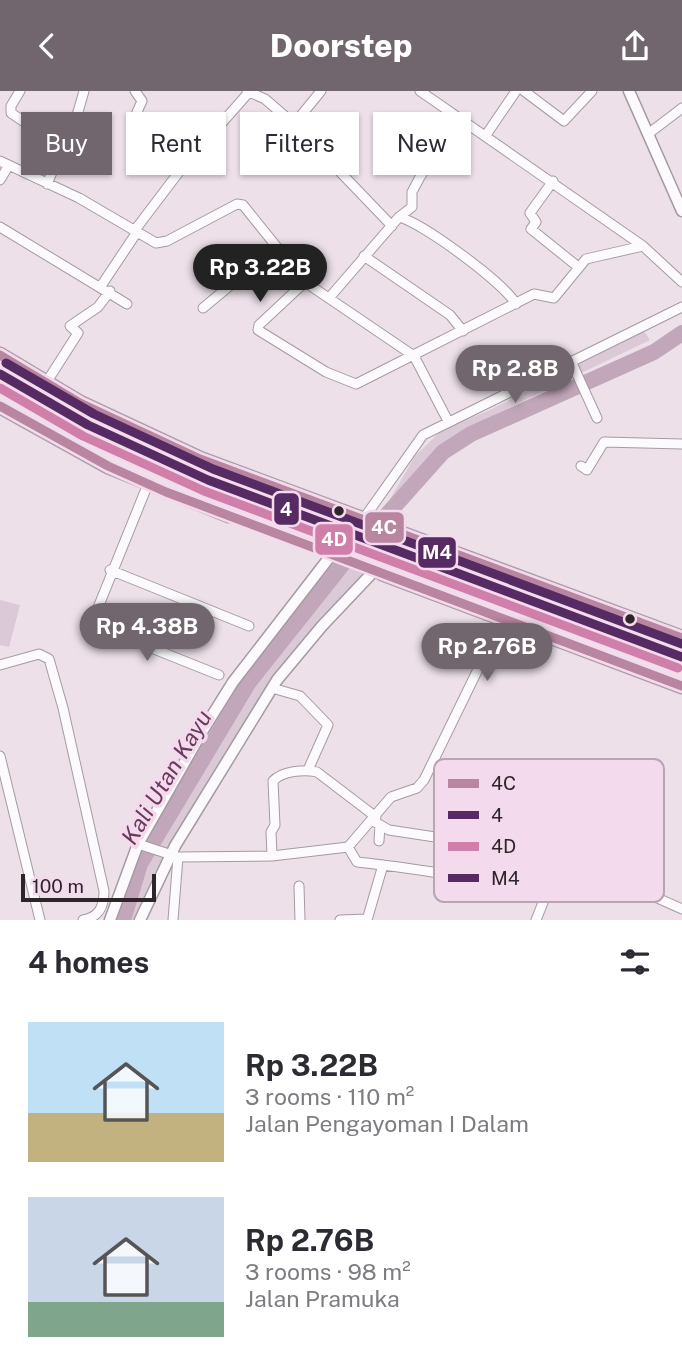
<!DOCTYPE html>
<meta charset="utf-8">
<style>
body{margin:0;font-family:"Public Sans",sans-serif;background:#f2f2f3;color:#2b2b33;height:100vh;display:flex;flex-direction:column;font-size:26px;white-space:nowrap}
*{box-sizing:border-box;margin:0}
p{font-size:23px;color:#7c7c81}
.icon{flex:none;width:38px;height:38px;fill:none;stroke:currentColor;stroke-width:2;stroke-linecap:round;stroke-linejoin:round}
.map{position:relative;height:829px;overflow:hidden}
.side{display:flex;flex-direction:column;background:#fff;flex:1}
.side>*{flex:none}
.hud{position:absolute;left:21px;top:21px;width:640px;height:63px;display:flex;gap:14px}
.scale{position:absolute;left:21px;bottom:18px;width:135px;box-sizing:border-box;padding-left:7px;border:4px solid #2e252b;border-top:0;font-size:19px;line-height:24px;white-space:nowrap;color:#2e252b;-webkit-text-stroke:5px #f3daec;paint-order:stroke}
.price{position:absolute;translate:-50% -60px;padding:0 16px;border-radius:24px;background:#71666e;color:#fff;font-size:23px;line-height:46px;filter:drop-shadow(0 2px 4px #0008)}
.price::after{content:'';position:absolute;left:50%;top:42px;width:21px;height:16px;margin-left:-10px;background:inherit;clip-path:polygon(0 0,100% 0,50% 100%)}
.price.current{background:#222;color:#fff}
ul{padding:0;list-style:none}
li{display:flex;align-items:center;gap:21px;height:175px;padding:0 28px}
li span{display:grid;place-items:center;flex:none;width:196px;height:140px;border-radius:0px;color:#555}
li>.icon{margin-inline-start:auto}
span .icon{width:84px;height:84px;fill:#fffc;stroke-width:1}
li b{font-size:30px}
h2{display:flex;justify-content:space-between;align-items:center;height:84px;padding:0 28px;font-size:30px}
.tag{padding:0 24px;border-radius:0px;background:#fff;box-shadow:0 2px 5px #0004;font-size:24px;line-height:63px}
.tag.current{background:#71666e;color:#fff}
header{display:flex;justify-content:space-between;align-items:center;height:91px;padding:0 28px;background:#71666e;color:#fff;font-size:32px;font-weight:800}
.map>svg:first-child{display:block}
.green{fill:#dcc9d7}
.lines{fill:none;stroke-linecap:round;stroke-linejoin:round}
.river{stroke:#c2a7bb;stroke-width:16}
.minor-casing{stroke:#a49ba2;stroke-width:11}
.tertiary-casing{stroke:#a49ba2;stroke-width:13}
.primary-casing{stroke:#b09fac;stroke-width:17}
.minor{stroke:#fcfafc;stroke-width:9}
.tertiary{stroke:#fcfafc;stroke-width:10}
.primary{stroke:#ebe3e9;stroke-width:14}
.bus-1-casing{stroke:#f3daec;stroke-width:14}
.bus-2-casing{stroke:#f3daec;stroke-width:14}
.bus-3-casing{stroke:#f3daec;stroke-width:14}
.bus-4-casing{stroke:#f3daec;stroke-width:14}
.bus-1{stroke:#b986a2;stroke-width:9}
.bus-2{stroke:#562a62;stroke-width:9}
.bus-3{stroke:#d07faa;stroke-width:9}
.bus-4{stroke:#562a62;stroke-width:9}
.bus-dot{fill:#2e252b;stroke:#f3daec;stroke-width:2.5}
.labels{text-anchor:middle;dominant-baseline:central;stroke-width:7;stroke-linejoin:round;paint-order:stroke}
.water-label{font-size:23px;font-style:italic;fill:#693a5e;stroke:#f3daec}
.key{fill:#f3daec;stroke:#b8a4b2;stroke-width:2}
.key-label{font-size:19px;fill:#2e252b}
.line-badge{stroke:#f3daec;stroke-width:2.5}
.badge-label{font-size:19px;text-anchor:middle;font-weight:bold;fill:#fff}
</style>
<header><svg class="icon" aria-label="back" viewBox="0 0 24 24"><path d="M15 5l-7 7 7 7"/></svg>Doorstep<svg class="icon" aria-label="share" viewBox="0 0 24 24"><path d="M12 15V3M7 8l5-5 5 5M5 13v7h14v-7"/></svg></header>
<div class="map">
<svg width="682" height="829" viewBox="0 0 682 829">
<rect width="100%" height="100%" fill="#ede0e9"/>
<path class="green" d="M644 240 650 249 471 335 446 350 392 414 386 415 415 365 443 338 488 320Z
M332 465 362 474 365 465 375 479 289 575 214 691 141 829H111L139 751 233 590Z
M0 509 20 514 9 556 0 554Z"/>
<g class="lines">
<path class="river" d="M123 829 140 773 249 591 342 474 443 361 471 343 654 261 682 242"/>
<defs>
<path id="minor" d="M20 0 11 15V22L63 57
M135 0 142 10 137 21 139 26 196 63
M247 0 265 8 294 33 392 135
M420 0 643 155 682 191
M524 0 564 30 592 0
M294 33 321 0
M648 43 682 17
M486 44 516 0
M0 70 79 107 156 152 167 150 237 113 243 114 305 191 414 265 448 330
M0 89 9 74
M553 90 530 122 536 131 531 138 577 175
M47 93 78 21 84 0
M399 126C423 132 504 192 516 213
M0 136 127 213
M135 139 182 77 250 0
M364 165 450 224 463 240
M305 191 259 234 258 239 326 281 356 293 534 203 554 207 586 168 643 155
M101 195 137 141
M329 207 399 126 412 116V101L420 86 458 28
M203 217 275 157
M571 270 597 327
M46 292 78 242 70 235 98 216 110 200
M581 375 587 379 604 351 682 353
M150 388 93 529 94 534 219 584
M362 430 423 344 682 216
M110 479 249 535
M0 574 39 563 49 568 63 617 104 800C104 816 99 826 83 829
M272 597 300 605 328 634 308 679
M0 665 40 829
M373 730 389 739 481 753 543 769 546 804
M379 750 380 734
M138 753 178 766 272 765 348 756
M348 756 391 706 417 697 424 689 503 527
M348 756 357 771C420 778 483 787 543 808
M272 765 271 741 275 734 273 690C282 680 304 678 317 681L376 726
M543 769 553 767 562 740
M299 795 300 829
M580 800 617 719
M173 829 178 766
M340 829 367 828
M367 829 383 774
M536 829 546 804 571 805 596 792 619 790 682 818"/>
<path id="tertiary" d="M629 0 682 120
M110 829 138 753 203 639 233 591 332 463
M140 829 175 755 277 589 322 535 375 479"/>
<path id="primary" d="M0 264 80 312 200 368 682 547
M0 275 29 293
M0 302 62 338 151 383 248 422 682 582
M0 315 108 375 229 424
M67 316 133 349
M177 369 359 440 682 559
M382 482 682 595"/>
</defs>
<use href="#minor" class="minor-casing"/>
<use href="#tertiary" class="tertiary-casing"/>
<use href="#primary" class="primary-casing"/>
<use href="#minor" class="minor"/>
<use href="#tertiary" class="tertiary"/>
<use href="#primary" class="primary"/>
<defs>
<path id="bus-1" d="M0 264 80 312 200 368 682 547
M0 315 108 375 166 401 682 595"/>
<path id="bus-2" d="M0 283 88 334 208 389 682 566"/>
<path id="bus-3" d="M0 297 83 345 204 400 678 577"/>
<path id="bus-4" d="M6 272 94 323 213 378 682 553"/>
</defs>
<use href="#bus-1" class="bus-1-casing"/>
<use href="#bus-2" class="bus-2-casing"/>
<use href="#bus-3" class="bus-3-casing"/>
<use href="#bus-4" class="bus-4-casing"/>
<use href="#bus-1" class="bus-1"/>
<use href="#bus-2" class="bus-2"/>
<use href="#bus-3" class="bus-3"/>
<use href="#bus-4" class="bus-4"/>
</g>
<g class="bus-dot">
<circle cx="339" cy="420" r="6"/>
<circle cx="630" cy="528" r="6"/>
</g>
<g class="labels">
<g class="water-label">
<text transform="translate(166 686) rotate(-59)">Kali Utan Kayu</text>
</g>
</g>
<rect x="434" y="668" width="230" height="143" rx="10" class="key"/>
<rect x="448" y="688" width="31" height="9" fill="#b986a2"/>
<rect x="448" y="720" width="31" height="8" fill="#562a62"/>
<rect x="448" y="751" width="31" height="9" fill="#d07faa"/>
<rect x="448" y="783" width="31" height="8" fill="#562a62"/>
<g class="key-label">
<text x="491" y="699">4C</text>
<text x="491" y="731">4</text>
<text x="491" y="762">4D</text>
<text x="491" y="794">M4</text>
</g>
<g class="line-badge">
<rect x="273" y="401" width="27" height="34" rx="7" fill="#562a62"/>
<rect x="364" y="420" width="41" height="33" rx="7" fill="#b986a2"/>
<rect x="314" y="432" width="40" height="33" rx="7" fill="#d07faa"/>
<rect x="417" y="445" width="40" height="33" rx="7" fill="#562a62"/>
</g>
<g class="badge-label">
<text x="286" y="425">4</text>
<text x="384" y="443">4C</text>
<text x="334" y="455">4D</text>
<text x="437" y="468">M4</text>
</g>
</svg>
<div class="scale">100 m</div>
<b class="price current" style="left:260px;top:213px">Rp 3.22B</b>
<b class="price" style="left:515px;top:314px">Rp 2.8B</b>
<b class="price" style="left:147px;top:572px">Rp 4.38B</b>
<b class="price" style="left:487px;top:592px">Rp 2.76B</b>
<div class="hud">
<a class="tag current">Buy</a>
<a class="tag">Rent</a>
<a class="tag">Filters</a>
<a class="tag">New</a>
</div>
</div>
<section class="side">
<h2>4 homes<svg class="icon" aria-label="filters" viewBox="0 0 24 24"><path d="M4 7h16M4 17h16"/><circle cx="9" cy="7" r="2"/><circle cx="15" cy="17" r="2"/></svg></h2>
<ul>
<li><span style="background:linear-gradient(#bfe0f5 65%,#c2b280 0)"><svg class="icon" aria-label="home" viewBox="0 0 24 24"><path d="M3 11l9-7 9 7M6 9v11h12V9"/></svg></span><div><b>Rp 3.22B</b><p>3 rooms · 110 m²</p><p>Jalan Pengayoman I Dalam</p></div></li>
<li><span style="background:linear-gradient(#c9d6e8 75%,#7fa58c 0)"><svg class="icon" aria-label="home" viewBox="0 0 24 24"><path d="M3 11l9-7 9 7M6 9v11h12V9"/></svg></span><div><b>Rp 2.76B</b><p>3 rooms · 98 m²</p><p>Jalan Pramuka</p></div></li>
</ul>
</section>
